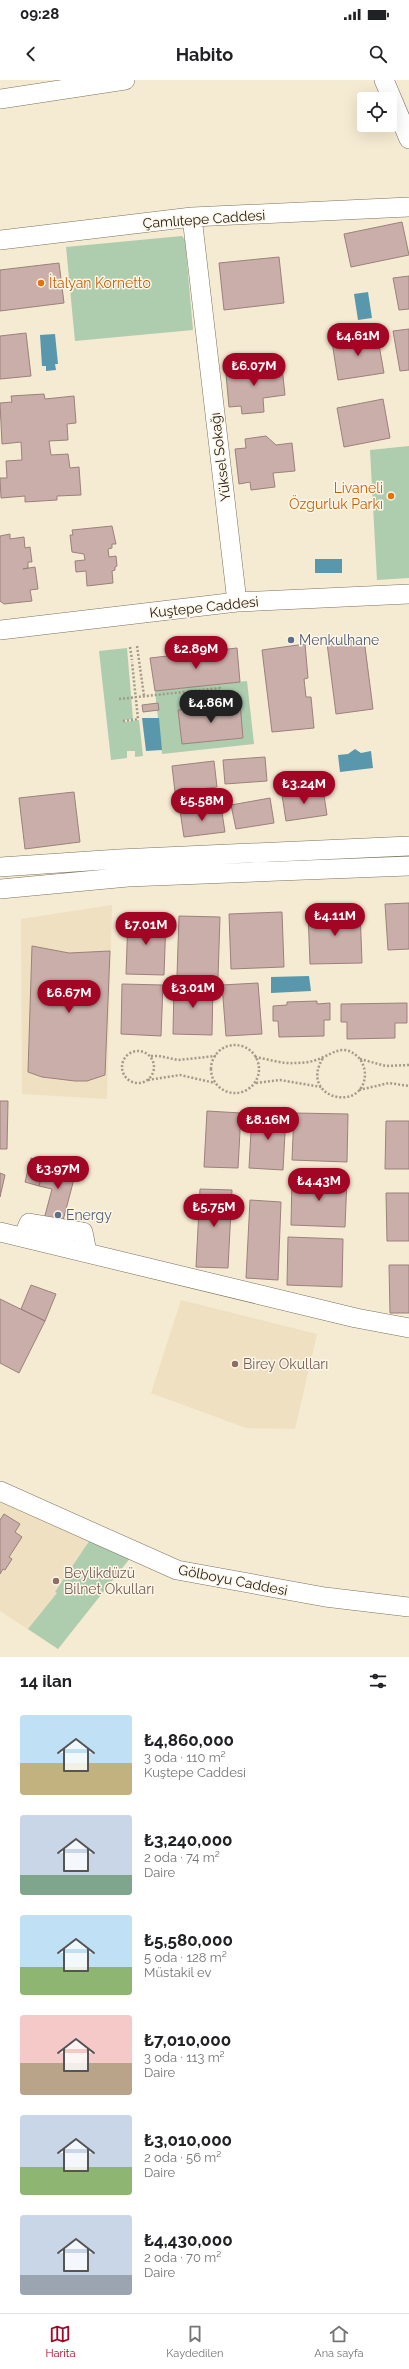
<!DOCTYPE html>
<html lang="tr">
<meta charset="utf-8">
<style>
body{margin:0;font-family:Raleway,sans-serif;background:#f6f6f6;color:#202124;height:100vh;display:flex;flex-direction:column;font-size:15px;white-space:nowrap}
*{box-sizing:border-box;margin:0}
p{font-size:13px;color:#757577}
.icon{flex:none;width:22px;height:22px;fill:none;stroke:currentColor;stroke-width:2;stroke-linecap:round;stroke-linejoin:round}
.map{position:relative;height:1577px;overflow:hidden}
.drawer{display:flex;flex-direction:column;background:#fff;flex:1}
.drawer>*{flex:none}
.controls{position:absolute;left:357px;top:12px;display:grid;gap:8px}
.controls a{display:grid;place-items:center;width:40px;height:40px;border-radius:4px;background:#fff;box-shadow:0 4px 16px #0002;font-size:20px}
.price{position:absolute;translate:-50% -34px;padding:0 9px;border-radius:14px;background:#a30525;color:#fff;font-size:13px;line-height:26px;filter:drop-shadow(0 1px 2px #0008)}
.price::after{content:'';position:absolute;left:50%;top:24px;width:12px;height:9px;margin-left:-6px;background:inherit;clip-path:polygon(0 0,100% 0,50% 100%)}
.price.on{background:#222;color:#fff}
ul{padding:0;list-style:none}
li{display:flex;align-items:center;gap:12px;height:100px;padding:0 20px}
li span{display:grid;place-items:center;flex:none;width:112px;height:80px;border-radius:4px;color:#555}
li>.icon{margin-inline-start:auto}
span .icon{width:48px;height:48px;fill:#fffc;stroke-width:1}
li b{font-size:17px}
h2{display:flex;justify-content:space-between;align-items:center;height:48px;padding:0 20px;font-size:17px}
.status{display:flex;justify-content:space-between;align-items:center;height:28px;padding:0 20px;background:#fff;direction:ltr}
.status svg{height:11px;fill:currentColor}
header{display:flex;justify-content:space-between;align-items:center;height:52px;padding:0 20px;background:#fff;font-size:18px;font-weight:700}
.dock{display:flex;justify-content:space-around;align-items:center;height:56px;border-top:1px solid #e0e0e0;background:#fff;font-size:11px;color:#757577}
.dock a{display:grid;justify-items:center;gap:2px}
.dock .on{color:#a30525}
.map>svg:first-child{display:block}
.built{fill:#eee0c1}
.green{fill:#adcdae;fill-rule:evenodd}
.water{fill:#5997ac}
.building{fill:#caaea9;stroke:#9b817b}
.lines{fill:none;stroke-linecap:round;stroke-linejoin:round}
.minor-casing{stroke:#7c725d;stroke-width:20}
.path{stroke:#a39b89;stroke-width:2.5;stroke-dasharray:2 2;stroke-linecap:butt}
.minor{stroke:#fff;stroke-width:19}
.food-dot{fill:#e8710a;stroke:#fef7e9;stroke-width:1.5}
.service-dot{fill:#5c6f8a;stroke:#fef7e9;stroke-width:1.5}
.education-dot{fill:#8d6e63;stroke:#fef7e9;stroke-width:1.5}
.labels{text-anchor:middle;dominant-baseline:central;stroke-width:3;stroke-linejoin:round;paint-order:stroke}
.street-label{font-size:14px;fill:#252119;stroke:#fef7e9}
.food-label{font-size:14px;fill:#c56008;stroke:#fef7e9;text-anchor:start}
.service-label{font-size:14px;fill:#4e5e75;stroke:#fef7e9;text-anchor:start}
.education-label{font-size:14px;fill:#785e54;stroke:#fef7e9;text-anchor:start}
</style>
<div class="status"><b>09:28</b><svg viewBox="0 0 49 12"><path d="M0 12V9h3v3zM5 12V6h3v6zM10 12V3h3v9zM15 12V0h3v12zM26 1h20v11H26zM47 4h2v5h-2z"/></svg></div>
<header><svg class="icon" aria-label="back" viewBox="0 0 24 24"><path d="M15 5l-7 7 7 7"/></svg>Habito<svg class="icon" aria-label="search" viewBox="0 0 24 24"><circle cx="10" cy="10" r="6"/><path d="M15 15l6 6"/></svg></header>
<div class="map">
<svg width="409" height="1577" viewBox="0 0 409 1577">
<rect width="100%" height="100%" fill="#f5ead2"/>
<path class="built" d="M112 825 107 1019 22 1014 21 839Z
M181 1220 317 1254 295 1349 246 1348 151 1313Z
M0 1409 94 1454 86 1533 58 1569 0 1531Z"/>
<path class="green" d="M182 156 185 160 193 250 75 261 66 167Z
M409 366V498L377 500 370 370Z
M127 568 133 639 123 640 124 642 139 640 143 676 135 677V671H127V678L111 680 99 571Z
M247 601 254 664 162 674 155 611ZM239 623 243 658 182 664 178 630Z
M94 1454 135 1472 58 1569 28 1549 57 1513 55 1512Z"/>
<path class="water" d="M368 212 372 238 358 240 354 214Z
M55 254 58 284H55L56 290 46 291V286H42L40 255Z
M315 479H342V493H315Z
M142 638H159L162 670 146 671Z
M355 669 361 673 371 671 373 688 340 692 338 675 348 674Z
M309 896 311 911 271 913V897Z"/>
<path class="building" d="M402 142 409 175 351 187 344 154Z
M279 177 284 223 224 230 219 183Z
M59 183 64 223 0 231V190Z
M409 196V229L399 230 393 198Z
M409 249V290L400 291 393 251Z
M26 253 31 296 0 299V256Z
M377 254 384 293 338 300 332 262Z
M256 282 264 289 282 287 285 315 263 318 264 332 242 334 241 326 229 327 226 294 236 293 235 284Z
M44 314 45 319 74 316 76 343 67 344 68 360 49 361 51 375 68 374 70 388 79 387 81 415 57 416V420L25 422V416L1 418 0 398H7L6 381 22 380 21 362 2 364 0 323 12 322 11 316Z
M383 319 390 358 344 367 337 328Z
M266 356 276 365 292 363 295 391 273 393 275 407 251 410 250 402 239 404 235 369 246 368 245 359Z
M112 446 116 464H112V468L108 469 109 477 116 476 117 486 115 487V490L112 491 113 503 87 506 86 491 76 492 75 481 85 480 84 474 72 472 70 455H73L72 450Z
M10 454V459L24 457 25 468 30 467 32 482H28V488L23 489 35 487 38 509 30 510 32 521 4 524 0 521V456Z
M364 559 373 629 336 634 327 563Z
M305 564 308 598 304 599 306 617H311L314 648 272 652 262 570Z
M237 568 240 602 155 611 150 578Z
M158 623 159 630 143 632 142 625Z
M240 623 243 658 182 664 178 630Z
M265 677 267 701 225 704 223 680Z
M214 681 217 707 175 712 172 686Z
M323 709 327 735 286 741 282 715Z
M74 712 80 762 25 769 19 718Z
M270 718 274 743 236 749 231 725Z
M221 726 225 752 184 757 180 731Z
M409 823V869L388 870 385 824Z
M360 830 362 883 310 884 308 832Z
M282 832 284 887 231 889 229 834Z
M179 836 220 837 218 897 177 896Z
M128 838 166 839 164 895 126 894Z
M32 866 69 873 110 871 105 995 87 1001H75L42 997 28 992Z
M258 903 262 954 226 956 222 905Z
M122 904 163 905 161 956 121 954Z
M174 904H213L212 955 173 954Z
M317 921V924L330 923V940H324V956L279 957 278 941H273V926L287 925V922Z
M407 923V943H395V958L347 959V942H341V924Z
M0 1021H8L7 1069H0Z
M207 1031 241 1033 238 1088 204 1087Z
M252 1033 286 1034 283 1090 249 1088Z
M294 1033 348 1034 347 1082 292 1080Z
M386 1041H409V1089H385Z
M31 1078 45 1082 39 1106 25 1102Z
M60 1080 78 1084 61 1148 43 1143 52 1109 39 1106 45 1082 58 1086Z
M0 1093 5 1095 0 1117Z
M292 1097 347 1099 345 1147 291 1145Z
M200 1109 232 1110 228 1188 196 1187Z
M386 1113H409V1161H387Z
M250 1120 281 1122 278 1200 246 1198Z
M288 1157 343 1159 342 1207 287 1205Z
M389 1185H409V1233H390Z
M31 1205 56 1214 45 1241 21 1229Z
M0 1219 45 1241 19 1293 0 1283Z
M4 1434 20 1444 15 1452 22 1457 9 1477 12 1479 5 1490 3 1489 0 1494V1440Z"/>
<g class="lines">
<defs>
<path id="minor" d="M384 0 409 59
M0 19 125 0
M192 137 237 522
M0 160 192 137 409 127
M0 550 237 522 409 514
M0 787 119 779 409 766
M0 809 128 797 409 786
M0 1152 356 1238 409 1248
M23 1157 29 1143 83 1152 87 1172
M0 1411 177 1490 325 1517 409 1527"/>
</defs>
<use href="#minor" class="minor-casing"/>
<path class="path" d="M137 566 144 616
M130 567 132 580
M119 619 220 608 221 625
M123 641 138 639 132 582
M211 989a24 24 0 1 1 48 0a24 24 0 1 1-48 0Z
M122 987a16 16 0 1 1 32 0a16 16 0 1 1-32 0Z
M151 976H159L178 980 216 976
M255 977C268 979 282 984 294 983 303 983 313 982 321 978 334 973 343 964 357 976 362 980 365 988 365 995 363 1034 298 1018 323 978
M360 979 386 986 409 985
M148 1000 180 995 215 1003
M256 1003 280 1000 321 1007
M359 1010 389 1003 409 1006"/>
<use href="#minor" class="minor"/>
</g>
<g class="food-dot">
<circle cx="41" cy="203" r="4"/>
<circle cx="391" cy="416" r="4"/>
</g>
<g class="service-dot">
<circle cx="291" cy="560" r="4"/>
<circle cx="58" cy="1135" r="4"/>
</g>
<g class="education-dot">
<circle cx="235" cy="1284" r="4"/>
<circle cx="56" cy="1501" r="4"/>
</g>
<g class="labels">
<g class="street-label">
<text transform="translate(204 139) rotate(-4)">Çamlıtepe Caddesi</text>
<text transform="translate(220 377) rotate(-97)">Yüksel Sokağı</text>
<text transform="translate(204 527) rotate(-6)">Kuştepe Caddesi</text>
<text transform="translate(233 1500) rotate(11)">Gölboyu Caddesi</text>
</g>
<g class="food-label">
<text x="49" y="203">İtalyan Kornetto</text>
<text x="383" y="408" text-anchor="end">Livaneli<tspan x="383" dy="16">Özgurluk Parkı</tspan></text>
</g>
<g class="service-label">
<text x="299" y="560">Menkulhane</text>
<text x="66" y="1135">Energy</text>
</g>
<g class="education-label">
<text x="243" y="1284">Birey Okulları</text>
<text x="64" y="1493">Beylikdüzü<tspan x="64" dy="16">Bilnet Okulları</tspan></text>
</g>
</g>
</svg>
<div class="controls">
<a><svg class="icon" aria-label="locate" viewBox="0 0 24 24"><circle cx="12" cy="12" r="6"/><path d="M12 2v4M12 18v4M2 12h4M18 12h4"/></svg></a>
</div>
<b class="price" style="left:358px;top:277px">₺4.61M</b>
<b class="price" style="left:254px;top:307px">₺6.07M</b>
<b class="price" style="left:196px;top:590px">₺2.89M</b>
<b class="price on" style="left:211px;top:644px">₺4.86M</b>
<b class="price" style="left:304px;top:725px">₺3.24M</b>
<b class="price" style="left:202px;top:742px">₺5.58M</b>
<b class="price" style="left:335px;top:857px">₺4.11M</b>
<b class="price" style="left:146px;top:866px">₺7.01M</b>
<b class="price" style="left:193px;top:929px">₺3.01M</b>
<b class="price" style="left:69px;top:934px">₺6.67M</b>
<b class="price" style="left:268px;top:1061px">₺8.16M</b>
<b class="price" style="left:58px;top:1110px">₺3.97M</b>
<b class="price" style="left:319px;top:1122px">₺4.43M</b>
<b class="price" style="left:214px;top:1148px">₺5.75M</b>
</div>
<section class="drawer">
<h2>14 ilan<svg class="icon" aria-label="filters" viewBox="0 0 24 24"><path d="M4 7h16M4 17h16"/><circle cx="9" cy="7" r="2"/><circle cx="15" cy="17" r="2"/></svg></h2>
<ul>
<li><span style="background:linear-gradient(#bfe0f5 60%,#c2b280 0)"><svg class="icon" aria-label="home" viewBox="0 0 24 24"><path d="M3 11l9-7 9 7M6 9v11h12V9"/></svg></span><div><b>₺4,860,000</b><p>3 oda · 110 m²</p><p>Kuştepe Caddesi</p></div></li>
<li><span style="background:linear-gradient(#c9d6e8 75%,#7fa58c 0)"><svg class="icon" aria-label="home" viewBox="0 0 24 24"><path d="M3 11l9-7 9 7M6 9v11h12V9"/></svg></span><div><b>₺3,240,000</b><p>2 oda · 74 m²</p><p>Daire</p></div></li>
<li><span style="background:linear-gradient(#bfe0f5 65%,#8fb573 0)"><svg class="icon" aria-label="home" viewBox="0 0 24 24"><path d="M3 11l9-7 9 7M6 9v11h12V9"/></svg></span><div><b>₺5,580,000</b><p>5 oda · 128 m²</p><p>Müstakil ev</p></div></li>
<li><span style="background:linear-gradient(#f6c9c9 60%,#b9a48a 0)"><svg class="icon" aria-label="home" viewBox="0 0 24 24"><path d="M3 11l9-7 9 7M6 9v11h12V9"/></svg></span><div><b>₺7,010,000</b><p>3 oda · 113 m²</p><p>Daire</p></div></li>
<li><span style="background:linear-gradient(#c9d6e8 65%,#8fb573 0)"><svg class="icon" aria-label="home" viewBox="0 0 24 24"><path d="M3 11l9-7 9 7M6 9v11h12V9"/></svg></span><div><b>₺3,010,000</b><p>2 oda · 56 m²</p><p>Daire</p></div></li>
<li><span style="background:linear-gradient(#c9d6e8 75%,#9aa5b1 0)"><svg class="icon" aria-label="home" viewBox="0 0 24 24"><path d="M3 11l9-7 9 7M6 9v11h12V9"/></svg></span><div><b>₺4,430,000</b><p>2 oda · 70 m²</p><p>Daire</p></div></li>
</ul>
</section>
<nav class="dock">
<a class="on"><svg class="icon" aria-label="map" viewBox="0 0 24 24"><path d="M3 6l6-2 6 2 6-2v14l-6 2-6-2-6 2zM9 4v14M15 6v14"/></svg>Harita</a>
<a><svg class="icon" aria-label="saved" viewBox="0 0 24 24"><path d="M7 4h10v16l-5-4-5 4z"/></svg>Kaydedilen</a>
<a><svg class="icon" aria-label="home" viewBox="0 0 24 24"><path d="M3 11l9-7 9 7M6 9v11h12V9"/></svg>Ana sayfa</a>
</nav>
